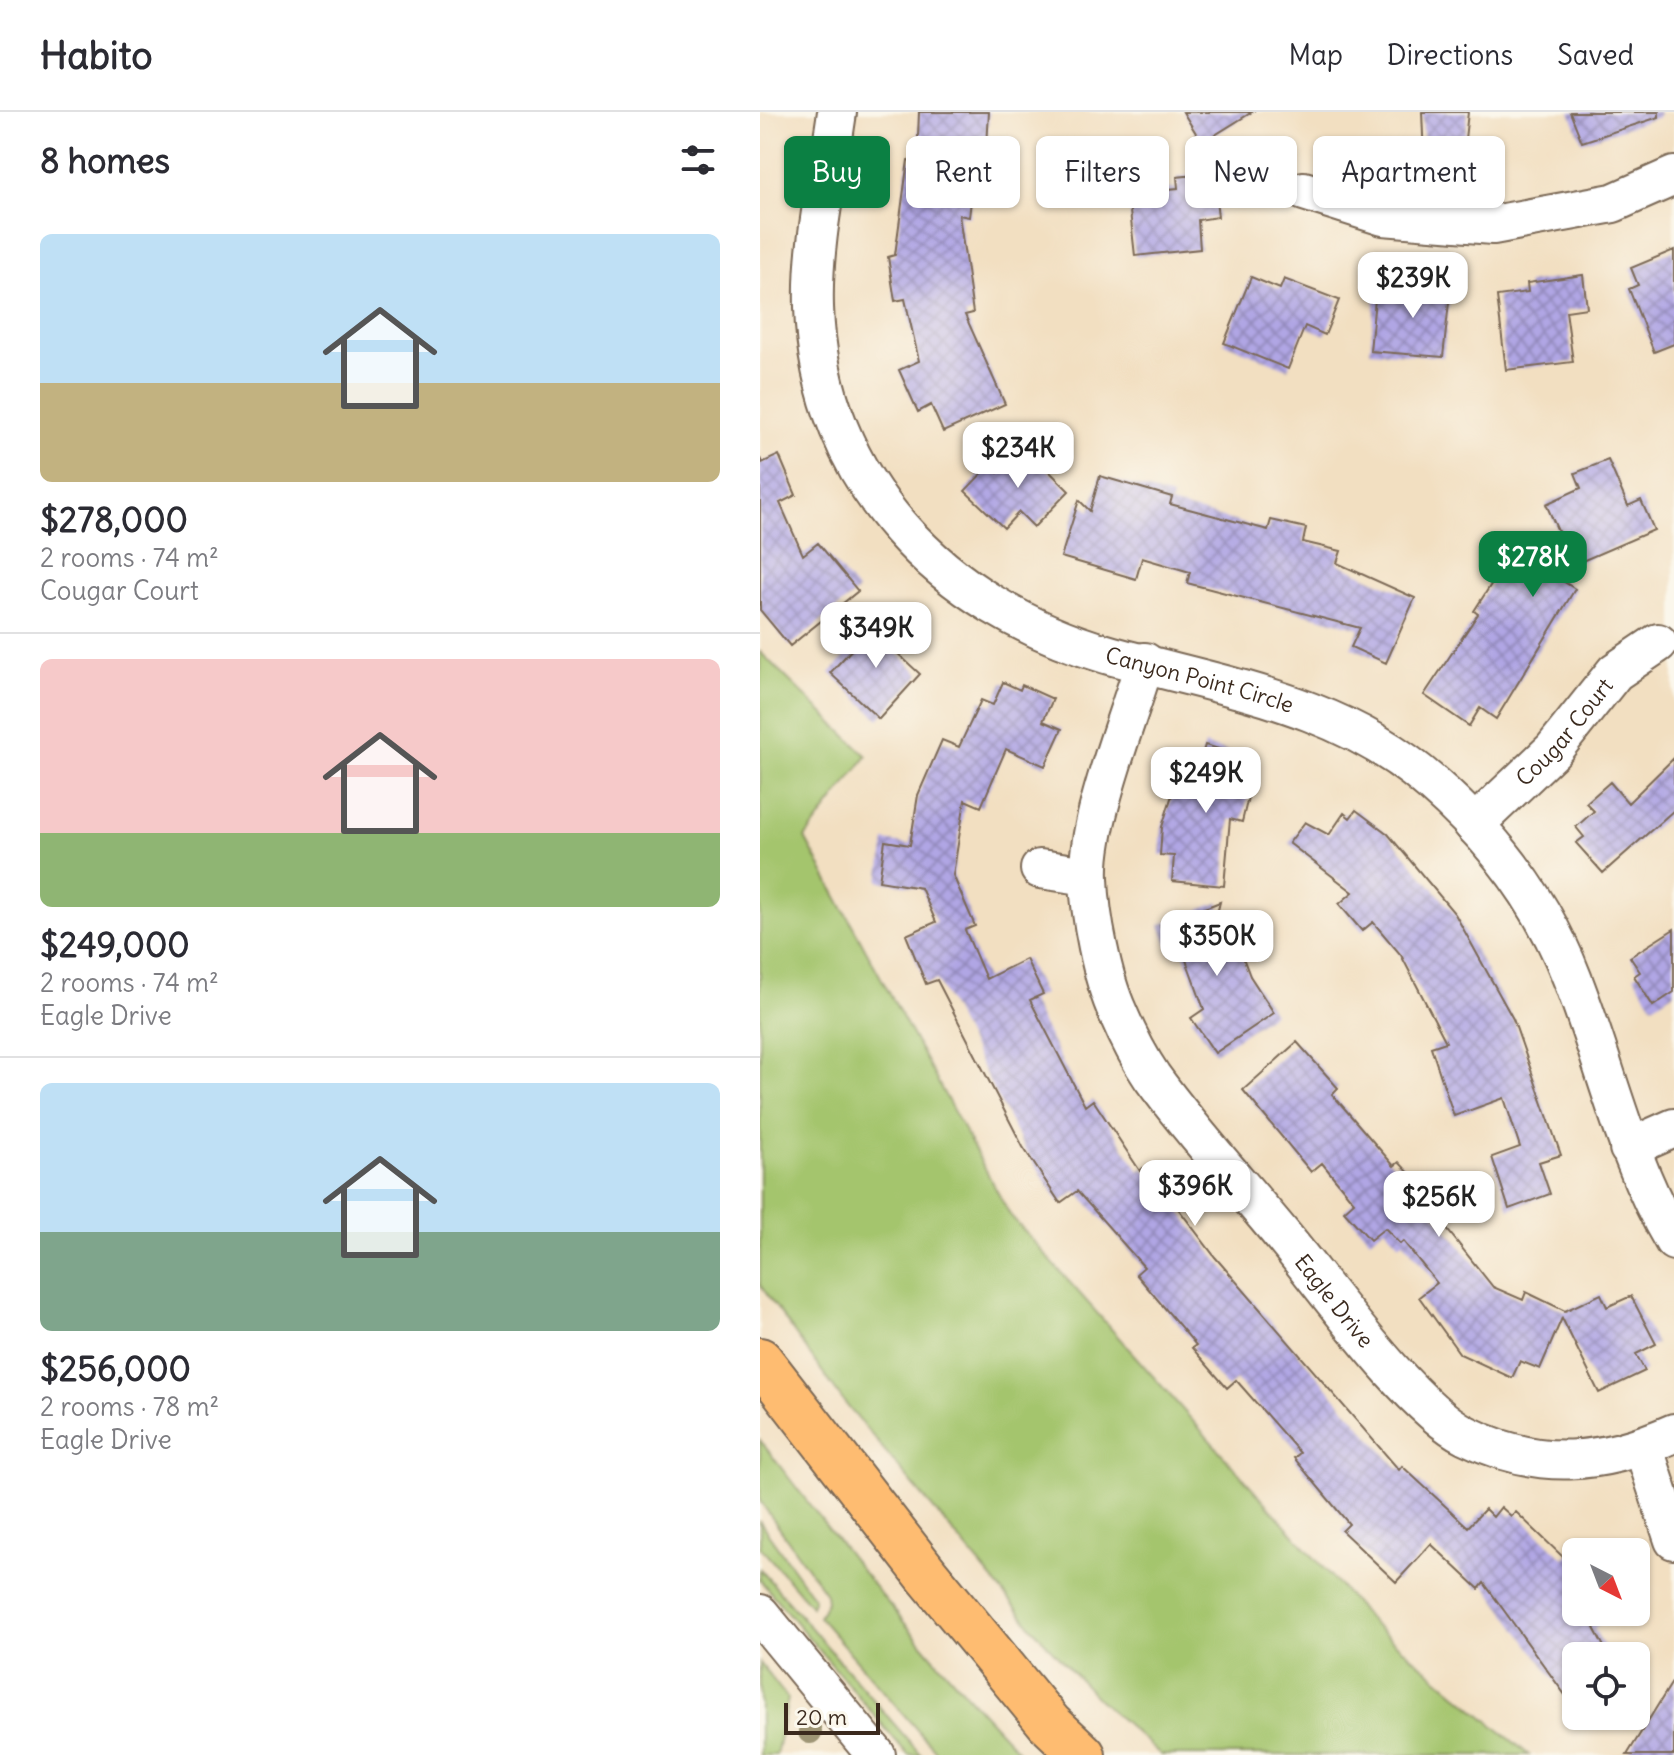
<!DOCTYPE html>
<meta charset="utf-8">
<style>
body{margin:0;font-family:Delius,sans-serif;background:#f2f2f3;color:#2b2b33;height:100vh;display:flex;flex-direction:column;font-size:30px;white-space:nowrap}
*{box-sizing:border-box;margin:0}
p{font-size:26px;color:#7c7c81}
.icon{flex:none;width:44px;height:44px;fill:none;stroke:currentColor;stroke-width:2;stroke-linecap:round;stroke-linejoin:round}
.map{position:relative;flex:1;overflow:hidden}
.sheet{display:flex;flex-direction:column;background:#fff;width:760px}
.sheet>*{flex:none}
.hud{position:absolute;left:24px;top:24px;width:760px;height:72px;display:flex;gap:16px}
.needle{width:52px;rotate:138deg}
.fabs{position:absolute;left:802px;top:1426px;display:grid;gap:16px}
.fabs a{display:grid;place-items:center;width:88px;height:88px;border-radius:12px;background:#fff;box-shadow:0 2px 6px #0004;font-size:40px}
.scale{position:absolute;left:24px;bottom:20px;width:96px;box-sizing:border-box;padding-left:8px;border:4px solid #3b2a1e;border-top:0;font-size:22px;line-height:28px;white-space:nowrap;color:#3b2a1e;-webkit-text-stroke:6px #fbf7ec;paint-order:stroke}
.price{position:absolute;translate:-50% -68px;padding:0 18px;border-radius:16px;background:#fff;color:#222;font-size:26px;line-height:52px;filter:drop-shadow(0 2px 4px #0008)}
.price::after{content:'';position:absolute;left:50%;top:48px;width:24px;height:18px;margin-left:-12px;background:inherit;clip-path:polygon(0 0,100% 0,50% 100%)}
.price.selected{background:#0b8043;color:#fff}
ul{padding:0;list-style:none}
li{display:grid;align-content:center;gap:16px;height:424px;padding:0 40px}
li+li{border-top:2px solid #e1e1e2}
li span{display:grid;place-items:center;height:248px;border-radius:12px;color:#555}
li>.icon{margin-inline-start:auto}
span .icon{width:144px;height:144px;fill:#fffc;stroke-width:1}
li b{font-size:34px}
h2{display:flex;justify-content:space-between;align-items:center;height:96px;padding:0 40px;font-size:34px}
.pill{padding:0 28px;border-radius:12px;background:#fff;box-shadow:0 2px 6px #0004;font-size:28px;line-height:72px}
.pill.selected{background:#0b8043;color:#fff}
header{display:flex;align-items:center;gap:48px;box-sizing:border-box;height:112px;padding:0 40px;background:#fff;border-bottom:2px solid #e1e1e2}
header strong{font-size:38px}
nav{display:flex;gap:44px;margin-inline-start:auto;font-size:28px}
main{display:flex;flex:1;min-height:0}
.map>svg:first-child{display:block}
.green{fill:#a4c56d;stroke:#707846;stroke-width:2}
.building{fill:url(#building-cross-hatch)}
.lines{fill:none;stroke-linecap:round;stroke-linejoin:round}
.street-casing{stroke:#7b6957;stroke-width:42}
.highway-casing{stroke:#7b6957;stroke-width:48}
.street{stroke:#fff;stroke-width:38}
.highway{stroke:#febc71;stroke-width:44}
.tree{fill:#9e9575}
.labels{text-anchor:middle;dominant-baseline:central;stroke-width:7;stroke-linejoin:round;paint-order:stroke}
.street-label{font-size:22px;fill:#3b2a1e;stroke:#fbf7ec}
</style>
<header>
<strong>Habito</strong>
<nav><a>Map</a><a>Directions</a><a>Saved</a></nav>
</header>
<main>
<section class="sheet">
<h2>8 homes<svg class="icon" aria-label="filters" viewBox="0 0 24 24"><path d="M4 7h16M4 17h16"/><circle cx="9" cy="7" r="2"/><circle cx="15" cy="17" r="2"/></svg></h2>
<ul>
<li><span style="background:linear-gradient(#bfe0f5 60%,#c2b280 0)"><svg class="icon" aria-label="home" viewBox="0 0 24 24"><path d="M3 11l9-7 9 7M6 9v11h12V9"/></svg></span><div><b>$278,000</b><p>2 rooms · 74 m²</p><p>Cougar Court</p></div></li>
<li><span style="background:linear-gradient(#f6c9c9 70%,#8fb573 0)"><svg class="icon" aria-label="home" viewBox="0 0 24 24"><path d="M3 11l9-7 9 7M6 9v11h12V9"/></svg></span><div><b>$249,000</b><p>2 rooms · 74 m²</p><p>Eagle Drive</p></div></li>
<li><span style="background:linear-gradient(#bfe0f5 60%,#7fa58c 0)"><svg class="icon" aria-label="home" viewBox="0 0 24 24"><path d="M3 11l9-7 9 7M6 9v11h12V9"/></svg></span><div><b>$256,000</b><p>2 rooms · 78 m²</p><p>Eagle Drive</p></div></li>
</ul>
</section>
<div class="map">
<svg width="914" height="1643" viewBox="0 0 914 1643">
<defs>
<pattern id="building-cross-hatch" width="8" height="8" patternUnits="userSpaceOnUse" patternTransform="scale(2)"><rect width="8" height="8" fill="#b0a6e4"/><path d="M0 0l8 8M0 8l8-8" fill="none" stroke="#9087b8"/></pattern>
</defs>
<rect width="100%" height="100%" fill="#fbf7ec"/>
<filter id="ink" filterUnits="userSpaceOnUse"><feTurbulence type="fractalNoise" baseFrequency=".0125" numOctaves="2"/><feDisplacementMap in="SourceGraphic" scale="16" xChannelSelector="R" yChannelSelector="G"/><feConvolveMatrix kernelMatrix="1 2 1 2 8 2 1 2 1" color-interpolation-filters="sRGB"/></filter>
<filter id="wash" filterUnits="userSpaceOnUse"><feTurbulence type="fractalNoise" baseFrequency=".006" numOctaves="4" result="noise"/><feDisplacementMap in="SourceGraphic" scale="32" xChannelSelector="R" yChannelSelector="G"/><feGaussianBlur stdDeviation="1.8" result="paint"/><feColorMatrix in="noise" values="0 0 0 0 0 0 0 0 0 0 0 0 0 0 0 0 0 1.4 0 .05"/><feComposite in="paint" operator="in"/></filter>
<g filter="url(#wash)">
<rect width="100%" height="100%" fill="#f2dfc1"/>
<path class="green" d="M0 540 107 644 45 726 250 1103 614 1513 769 1643H401L338 1587 283 1528 84 1290 0 1173Z
M0 1328C82 1436 168 1545 262 1643H179L59 1505 67 1489 66 1482 0 1389Z
M0 1410 54 1486 51 1494 0 1435Z
M0 1457 161 1643H148L0 1468Z
M0 1551 28 1587 16 1643H0Z"/>
<g id="blocks">
<path class="building" d="M159 0H229L227 34 218 33 209 105 199 103 213 201 205 203 245 292 183 320 171 293 158 300 139 258 159 249 145 187 135 189 128 145 135 143 148 48 157 49Z
M423 0H492L442 31Z
M662 0H708L703 45 664 46Z
M810 0H899V5L822 30Z
M453 61 458 105 438 108 440 137 375 144 368 81 418 76 417 65Z
M914 138V232L894 240 869 177 878 173 871 156Z
M823 163 827 196 806 199 813 250 746 258 737 184 768 180 767 171Z
M491 165 520 177 524 167 579 188 565 223 545 214 528 257 464 231Z
M640 167 691 172 683 245 610 239 615 187 638 189Z
M264 334 309 379 274 415 259 400 244 416 205 379 230 353 238 361Z
M19 343 36 383 20 391 43 443 58 431 98 479 30 534 0 498V346L2 351Z
M848 348 868 394 881 388 894 418 792 462 815 477 736 607 720 596 709 614 664 583 718 502 714 499 748 446 780 466 804 433 786 392 821 376 815 361Z
M340 364 412 385 410 392 508 418 511 408 546 416 543 430 581 439 577 451 655 486 626 551 591 535 600 516 427 471 430 460 382 446 376 467 301 445 319 388 330 399Z
M119 508 143 531 135 539 160 562 119 607 70 561Z
M243 570 260 578 262 573 293 587 283 609 302 617 285 654 246 637 221 695 205 688 193 763 215 814 205 818 226 867 266 847 283 882 270 888 325 994 333 988 380 1059 383 1056 407 1082 455 1145 639 1358 642 1354 708 1415 725 1397 733 1405 741 1395 751 1404 756 1400 804 1446 816 1437V1500H856L834 1516 849 1544H816V1598L724 1471 719 1477 671 1432 636 1470 582 1419 589 1412 534 1346 540 1341 476 1268 467 1276 432 1236 436 1233 376 1162 384 1155 317 1079 300 1091 263 1035 177 868 166 872 146 823 176 810 161 776 119 769 125 729 150 733 158 683 182 628 199 635 221 588 233 593Z
M445 633 497 648 482 710 470 707 464 774 412 769 414 744 400 743 402 715 422 651 438 656Z
M914 646V698L843 761 816 731 824 725 816 715 834 699 826 691 850 670 868 691Z
M596 698 628 722 695 802 753 907 801 1043 779 1050 790 1082 749 1097 732 1045 760 1035 744 986 694 1004 671 935 686 930 641 843 613 810 602 819 579 792 593 780 529 731 545 710 569 723 584 701 590 706Z
M460 790 448 837 469 809 490 864 514 901 455 941 431 906 444 897 422 837 411 841 400 813Z
M914 817V880L893 894 874 864 880 860 870 845Z
M537 930 578 976 572 982 634 1054 639 1050 681 1095 674 1101 733 1175 763 1188 766 1180 805 1199 841 1182 847 1195 871 1184 896 1232 876 1242 885 1259 839 1281 802 1206 780 1257 760 1249 752 1266 700 1242 659 1185 677 1171 643 1129 640 1132 625 1116 610 1128 584 1099 594 1090 562 1051 551 1060 483 978Z
M914 1567V1643H867Z"/>
</g>
</g>
<g filter="url(#ink)">
<use href="#blocks" fill-opacity="0" stroke="#7b6957" stroke-width="2"/>
<g class="lines">
<defs>
<g id="street">
<path id="s1" d="M77 0C68 65 52 129 54 195 59 370 184 495 346 542 459 574 580 590 671 671 732 724 783 790 812 866 847 955 865 1047 914 1129"/>
<path d="M544 79 623 104 733 113 853 91 914 64"/>
<path id="s2" d="M385 550C368 607 326 710 329 766 330 804 342 866 358 901 367 922 379 946 392 965 433 1022 482 1074 526 1128 568 1179 651 1296 706 1323 778 1359 842 1353 914 1321"/>
<path id="s3" d="M714 713 793 638 855 560 898 531"/>
<path d="M280 757 328 764"/>
<path d="M869 1036 914 1016"/>
<path d="M883 1334 914 1428"/>
<path d="M0 1502 116 1643"/>
</g>
<path id="highway" d="M0 1248 167 1463 290 1612 323 1643"/>
</defs>
<use href="#street" class="street-casing"/>
<use href="#highway" class="highway-casing"/>
<use href="#street" class="street"/>
<use href="#highway" class="highway"/>
</g>
<circle class="tree" cx="50" cy="1620" r="12"/>
</g>
<g class="labels">
<g class="street-label">
<text stroke="none"><textPath href="#s1" startOffset="780">Canyon Point Circle</textPath></text>
<text stroke="none"><textPath href="#s3" startOffset="130">Cougar Court</textPath></text>
<text stroke="none"><textPath href="#s2" startOffset="724">Eagle Drive</textPath></text>
</g>
</g>
</svg>
<div class="fabs">
<a><svg class="needle" viewBox="-14 -14 28 28"><path d="M0-13l5 13h-10z" fill="#e53935"/><path d="M0 13l5-13h-10z" fill="#7c7c81"/></svg></a>
<a><svg class="icon" aria-label="locate" viewBox="0 0 24 24"><circle cx="12" cy="12" r="6"/><path d="M12 2v4M12 18v4M2 12h4M18 12h4"/></svg></a>
</div>
<div class="scale">20 m</div>
<b class="price" style="left:653px;top:208px">$239K</b>
<b class="price" style="left:258px;top:378px">$234K</b>
<b class="price selected" style="left:773px;top:487px">$278K</b>
<b class="price" style="left:116px;top:558px">$349K</b>
<b class="price" style="left:446px;top:703px">$249K</b>
<b class="price" style="left:457px;top:866px">$350K</b>
<b class="price" style="left:435px;top:1116px">$396K</b>
<b class="price" style="left:679px;top:1127px">$256K</b>
<div class="hud">
<a class="pill selected">Buy</a>
<a class="pill">Rent</a>
<a class="pill">Filters</a>
<a class="pill">New</a>
<a class="pill">Apartment</a>
</div>
</div>
</main>
